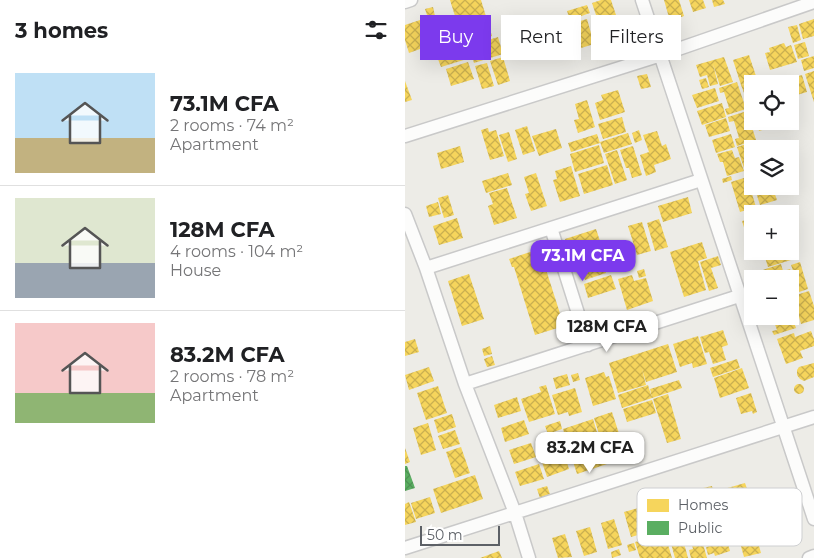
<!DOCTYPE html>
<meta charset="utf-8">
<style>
body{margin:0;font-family:Montserrat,sans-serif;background:#f2f2f2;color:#202124;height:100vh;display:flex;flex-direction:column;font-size:19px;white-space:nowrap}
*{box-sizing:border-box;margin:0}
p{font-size:16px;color:#757577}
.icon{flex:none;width:28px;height:28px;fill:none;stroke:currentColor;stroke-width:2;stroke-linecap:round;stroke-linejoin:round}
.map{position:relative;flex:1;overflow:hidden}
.panel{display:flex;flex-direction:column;background:#fff;width:405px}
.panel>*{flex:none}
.hud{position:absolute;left:15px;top:15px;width:319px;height:45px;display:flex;gap:10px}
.tools{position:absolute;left:339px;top:75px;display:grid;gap:10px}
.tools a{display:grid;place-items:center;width:55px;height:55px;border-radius:0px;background:#fff;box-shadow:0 5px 20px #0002;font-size:25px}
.scale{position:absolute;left:15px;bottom:12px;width:80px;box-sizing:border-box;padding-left:5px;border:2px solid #5c6066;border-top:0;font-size:14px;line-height:18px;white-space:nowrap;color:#5c6066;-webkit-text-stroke:4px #fff;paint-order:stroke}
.price{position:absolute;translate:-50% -42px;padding:0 11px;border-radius:10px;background:#fff;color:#222;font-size:16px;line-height:32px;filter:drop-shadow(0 1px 2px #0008)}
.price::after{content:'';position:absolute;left:50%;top:30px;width:15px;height:11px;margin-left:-8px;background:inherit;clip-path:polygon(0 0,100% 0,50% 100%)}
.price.selected{background:#7c3aed;color:#fff}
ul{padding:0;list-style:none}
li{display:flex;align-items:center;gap:15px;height:125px;padding:0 15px}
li+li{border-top:1px solid #e0e0e0}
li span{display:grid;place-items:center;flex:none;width:140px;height:100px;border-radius:0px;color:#555}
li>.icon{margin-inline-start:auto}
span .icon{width:60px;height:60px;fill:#fffc;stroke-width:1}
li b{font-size:21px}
h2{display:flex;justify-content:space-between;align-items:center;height:60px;padding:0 15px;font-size:21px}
.tag{padding:0 18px;border-radius:0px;background:#fff;box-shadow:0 5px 20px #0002;font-size:18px;line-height:45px}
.tag.selected{background:#7c3aed;color:#fff}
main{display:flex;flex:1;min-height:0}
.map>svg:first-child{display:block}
.homes{fill:url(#homes-cross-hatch)}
.public{fill:url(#public-cross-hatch)}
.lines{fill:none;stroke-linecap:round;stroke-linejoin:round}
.minor-casing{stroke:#c9c9c9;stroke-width:15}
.minor{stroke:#fcfcfb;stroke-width:12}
.key{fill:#fff;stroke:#cecfd1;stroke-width:1}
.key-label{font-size:14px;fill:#5c6066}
</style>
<main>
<section class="panel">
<h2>3 homes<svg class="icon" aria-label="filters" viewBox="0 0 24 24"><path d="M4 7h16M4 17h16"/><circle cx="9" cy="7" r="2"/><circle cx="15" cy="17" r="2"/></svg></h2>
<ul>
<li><span style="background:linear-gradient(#bfe0f5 65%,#c2b280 0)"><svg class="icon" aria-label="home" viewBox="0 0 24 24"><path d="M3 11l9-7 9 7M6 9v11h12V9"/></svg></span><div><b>73.1M CFA</b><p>2 rooms · 74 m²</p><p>Apartment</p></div></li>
<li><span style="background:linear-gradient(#dfe7d0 65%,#9aa5b1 0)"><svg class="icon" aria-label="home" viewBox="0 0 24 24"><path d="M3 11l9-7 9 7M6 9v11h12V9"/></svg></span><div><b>128M CFA</b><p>4 rooms · 104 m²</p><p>House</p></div></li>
<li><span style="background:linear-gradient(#f6c9c9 70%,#8fb573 0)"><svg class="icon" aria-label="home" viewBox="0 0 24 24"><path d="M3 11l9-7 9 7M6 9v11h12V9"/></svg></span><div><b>83.2M CFA</b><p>2 rooms · 78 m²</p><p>Apartment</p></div></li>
</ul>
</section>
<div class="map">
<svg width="409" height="558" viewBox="0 0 409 558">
<defs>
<pattern id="homes-cross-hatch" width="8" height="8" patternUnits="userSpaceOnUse" patternTransform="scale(1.25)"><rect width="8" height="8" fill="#f6d55c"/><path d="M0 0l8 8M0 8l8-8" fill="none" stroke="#cab050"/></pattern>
<pattern id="public-cross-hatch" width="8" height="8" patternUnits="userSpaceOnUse" patternTransform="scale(1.25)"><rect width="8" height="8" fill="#5aae61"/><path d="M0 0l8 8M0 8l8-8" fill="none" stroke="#4e9154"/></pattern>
</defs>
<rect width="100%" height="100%" fill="#edece7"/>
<path class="homes" d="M45 0H76L87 36 59 45Z
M196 0H206L219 39 201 45 187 3Z
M259 0H274L279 16 265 21Z
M284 0H298L301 8 288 12Z
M307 0H318L320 4 309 7Z
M182 5 185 13 165 20 162 11Z
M28 7 30 16 23 18 20 9Z
M18 19 26 45 4 53 0 40V25Z
M182 19 189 44 173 49 165 24Z
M409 19V36L398 39 394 24Z
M392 25 396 40 388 43 383 27Z
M52 28 58 44 42 49 37 32Z
M93 37 98 54 69 63 64 46Z
M400 42 404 56 393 59 389 45Z
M379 43 381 47 386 45 392 62 365 70 360 53 365 52 364 48Z
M58 46 62 59 36 67 31 54Z
M344 55 352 79 336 85 328 60Z
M409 56V68L399 71 396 60Z
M98 57 105 81 93 85 85 61Z
M319 57 328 82 315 86 308 64 313 84 305 86 302 75 295 77 291 65Z
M63 62 69 79 46 86 41 69Z
M82 63 89 86 77 89 70 66Z
M409 71V102L400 74Z
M242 74 246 87 236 89 232 76Z
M397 75 402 92 385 97V84H367Z
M301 78 304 87 297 89 294 80Z
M0 81 7 100 0 102Z
M352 81 353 84H348V90L339 93 336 85Z
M332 82 341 109 322 115 320 109 324 108 319 92 315 93 314 88Z
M310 88 314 101 292 108 287 95Z
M213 90 220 112 195 120 190 103 198 100 196 95Z
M182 100 190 127 173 133 169 120 174 119 170 104Z
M317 103 321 117 297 125 292 111Z
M342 111 351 140 332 146 330 139 334 138 329 121 324 122 323 117Z
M217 117 221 132 198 139 193 124Z
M321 118 325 131 304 137 300 125Z
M351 121H386V122L354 131Z
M122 126 130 151 118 155 110 130Z
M83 128 84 132 91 130 99 156 85 160 76 130Z
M151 129 157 148 134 156 127 136Z
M234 130 237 140 230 143 227 133Z
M252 131 257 146 261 144 266 159 249 165 251 172 241 176 235 155 244 152 238 135Z
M104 132 112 159 103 162 94 135Z
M223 133 227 144 199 153 195 142Z
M192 134 195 143 166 152 163 143Z
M326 134 330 147 311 153 307 140Z
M355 140 357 149H350L349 142Z
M347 142 349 149H348V169L340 171 332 147Z
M194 145 199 163 170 172 165 154Z
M55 146 59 162 36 169 32 153Z
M228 146 237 175 227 178 224 168H221L215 150Z
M212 150 222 180 210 184 200 154Z
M327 150 330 158 334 157 339 171 322 176 318 162H315L312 154Z
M202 165 208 185 179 194 173 174Z
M166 166 175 196 155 202 148 180 152 179 150 171Z
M103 173 107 185 81 193 77 181Z
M131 173 142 206 126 211 120 194 124 193 119 177Z
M326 176 327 180 318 183 317 179Z
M342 177 351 207 335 212 326 182Z
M349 186H367L372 200 355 205Z
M102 188 112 218 89 225 83 206 88 204 84 193Z
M43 195 49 215 39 218 33 198Z
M283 197 287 213 258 222 253 206Z
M33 202 36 214 24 217 21 206Z
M52 218 58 238 34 245 28 226Z
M348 218V238L343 240 337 221Z
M254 219 263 247 250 251 242 223Z
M237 222 246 251 232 255 223 226Z
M191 229 196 244 165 254 160 239Z
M297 242 302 258 293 261 301 290 279 297 265 252Z
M140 247 143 256 137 257 159 326 130 335 109 267H107L104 259Z
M193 248 201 273 180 280 178 274H176L173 263 175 262 173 254Z
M358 251H383L386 260 363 267Z
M313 256 316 265 306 268 313 288 304 291 295 262Z
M395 262 403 289 394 292 391 285 394 284 393 282H392L386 265Z
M376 264 378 271 385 269 390 285 385 286V279H357L355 271Z
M239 269 241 276 234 278 232 271Z
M64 274 79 319 57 326 43 281Z
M206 275 211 289 183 298 179 284Z
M227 275 229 281 241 278 248 301 222 310 213 279Z
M404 291 409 306V320L396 324 388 296Z
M385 311 391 328 369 335 367 331 372 330 367 316H385Z
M318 330 323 345 317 347 321 360 308 364 304 352 300 353 295 337Z
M406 331 409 339V346L395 351 398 358 381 364 372 339 389 333 390 337Z
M293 336 302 364 288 368 287 363 275 367 268 344Z
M10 339 14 352 0 356V342Z
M263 344 272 372 241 382 237 369 241 385 213 393 204 363Z
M85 346 87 354 79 356 77 349Z
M87 356 90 365 82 367 79 359Z
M332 359 335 368 308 377 305 368Z
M409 363V377L399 381 395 379 392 375V370L394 367Z
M24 367 29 381 4 390 0 375Z
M337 368 344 388 315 398 309 378Z
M199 372 201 377 204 376 211 399 188 406 180 378Z
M173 373 175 380 168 382 166 375Z
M162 374 165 385 151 389 148 378Z
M274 380 277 388 247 398 245 389Z
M389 389a5 5 0 1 1 10 0a5 5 0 1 1-10 0Z
M141 385 150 414 124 422 116 399 136 392 134 387Z
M243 385 247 398 217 408 213 395Z
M33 386 42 413 21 420 12 393Z
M170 388 177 412 164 416 163 412 153 415 147 395Z
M346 393 352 412 348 414 347 411 336 414 331 398Z
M263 394 276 439 262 443 248 399Z
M112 397 116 411 93 418 89 405Z
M247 400 251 413 222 422 218 409Z
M207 412 222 458 203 463 189 418Z
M47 414 51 427 33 433 29 420Z
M188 419 194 439 164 449 158 429Z
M119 420 124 434 100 442 96 428Z
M155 421 157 429 143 434 140 426Z
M23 423 31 450 16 455 8 428Z
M50 430 55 444 38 449 33 436Z
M155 440 164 469 142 477 132 447Z
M194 440 202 464 172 474 164 449Z
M126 443 131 457 109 464 104 450Z
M56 447 65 473 50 478 41 452Z
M0 448 5 462 0 464Z
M134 464 139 479 115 486 110 472Z
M70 475 78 499 36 513 28 489Z
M340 483 345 497 336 500 338 506 333 508 331 501 316 506 312 491Z
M142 486 145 494 135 498 132 489Z
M307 486 310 499 288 504 285 491Z
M25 497 30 513 11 519 6 503Z
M4 502 11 522 0 525V504Z
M251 503 258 528 245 531 241 516 235 517 240 533 226 537 219 512Z
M209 519 217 545 203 549 196 523Z
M348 524 356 553 339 557 331 529Z
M318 525 325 551 310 556 309 553 303 555 301 547 305 546 300 530Z
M185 527 192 552 179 556 171 531Z
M294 530 302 558H286L284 550 288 549 287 545 283 546 279 535Z
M160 534 167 557 153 558 147 538Z
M260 534 267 558H235L230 542Z
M277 536 283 558H270L265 540Z
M229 543 231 550 224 552 222 545Z
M214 549 216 555 207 558 206 552Z
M94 551 97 558H75Z"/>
<path class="public" d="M0 466H2L10 488 0 491Z"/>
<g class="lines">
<defs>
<path id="minor" d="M237 0 409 519
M0 2 6 0
M0 136 256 55 409 2
M0 214 21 268 60 384 110 513 124 558
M146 228 183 345
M21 268 296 180
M60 384 334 296
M0 548 409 417
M404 558 409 556"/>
</defs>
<use href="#minor" class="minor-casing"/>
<use href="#minor" class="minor"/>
</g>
<rect x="232" y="488" width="165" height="58" rx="8" class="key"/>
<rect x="242" y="499" width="22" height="13" fill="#f6d55c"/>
<rect x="242" y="521" width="22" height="14" fill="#5aae61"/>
<g class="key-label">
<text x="273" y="510">Homes</text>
<text x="273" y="533">Public</text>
</g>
</svg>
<div class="tools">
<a><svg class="icon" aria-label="locate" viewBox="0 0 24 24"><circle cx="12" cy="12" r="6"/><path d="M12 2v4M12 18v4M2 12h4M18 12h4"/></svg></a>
<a><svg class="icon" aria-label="layers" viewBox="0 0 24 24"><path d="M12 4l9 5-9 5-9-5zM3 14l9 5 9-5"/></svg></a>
<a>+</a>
<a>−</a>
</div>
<div class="scale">50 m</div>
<b class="price selected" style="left:178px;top:282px">73.1M CFA</b>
<b class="price" style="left:202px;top:353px">128M CFA</b>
<b class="price" style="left:185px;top:474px">83.2M CFA</b>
<div class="hud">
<a class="tag selected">Buy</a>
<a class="tag">Rent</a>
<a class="tag">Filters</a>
</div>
</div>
</main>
